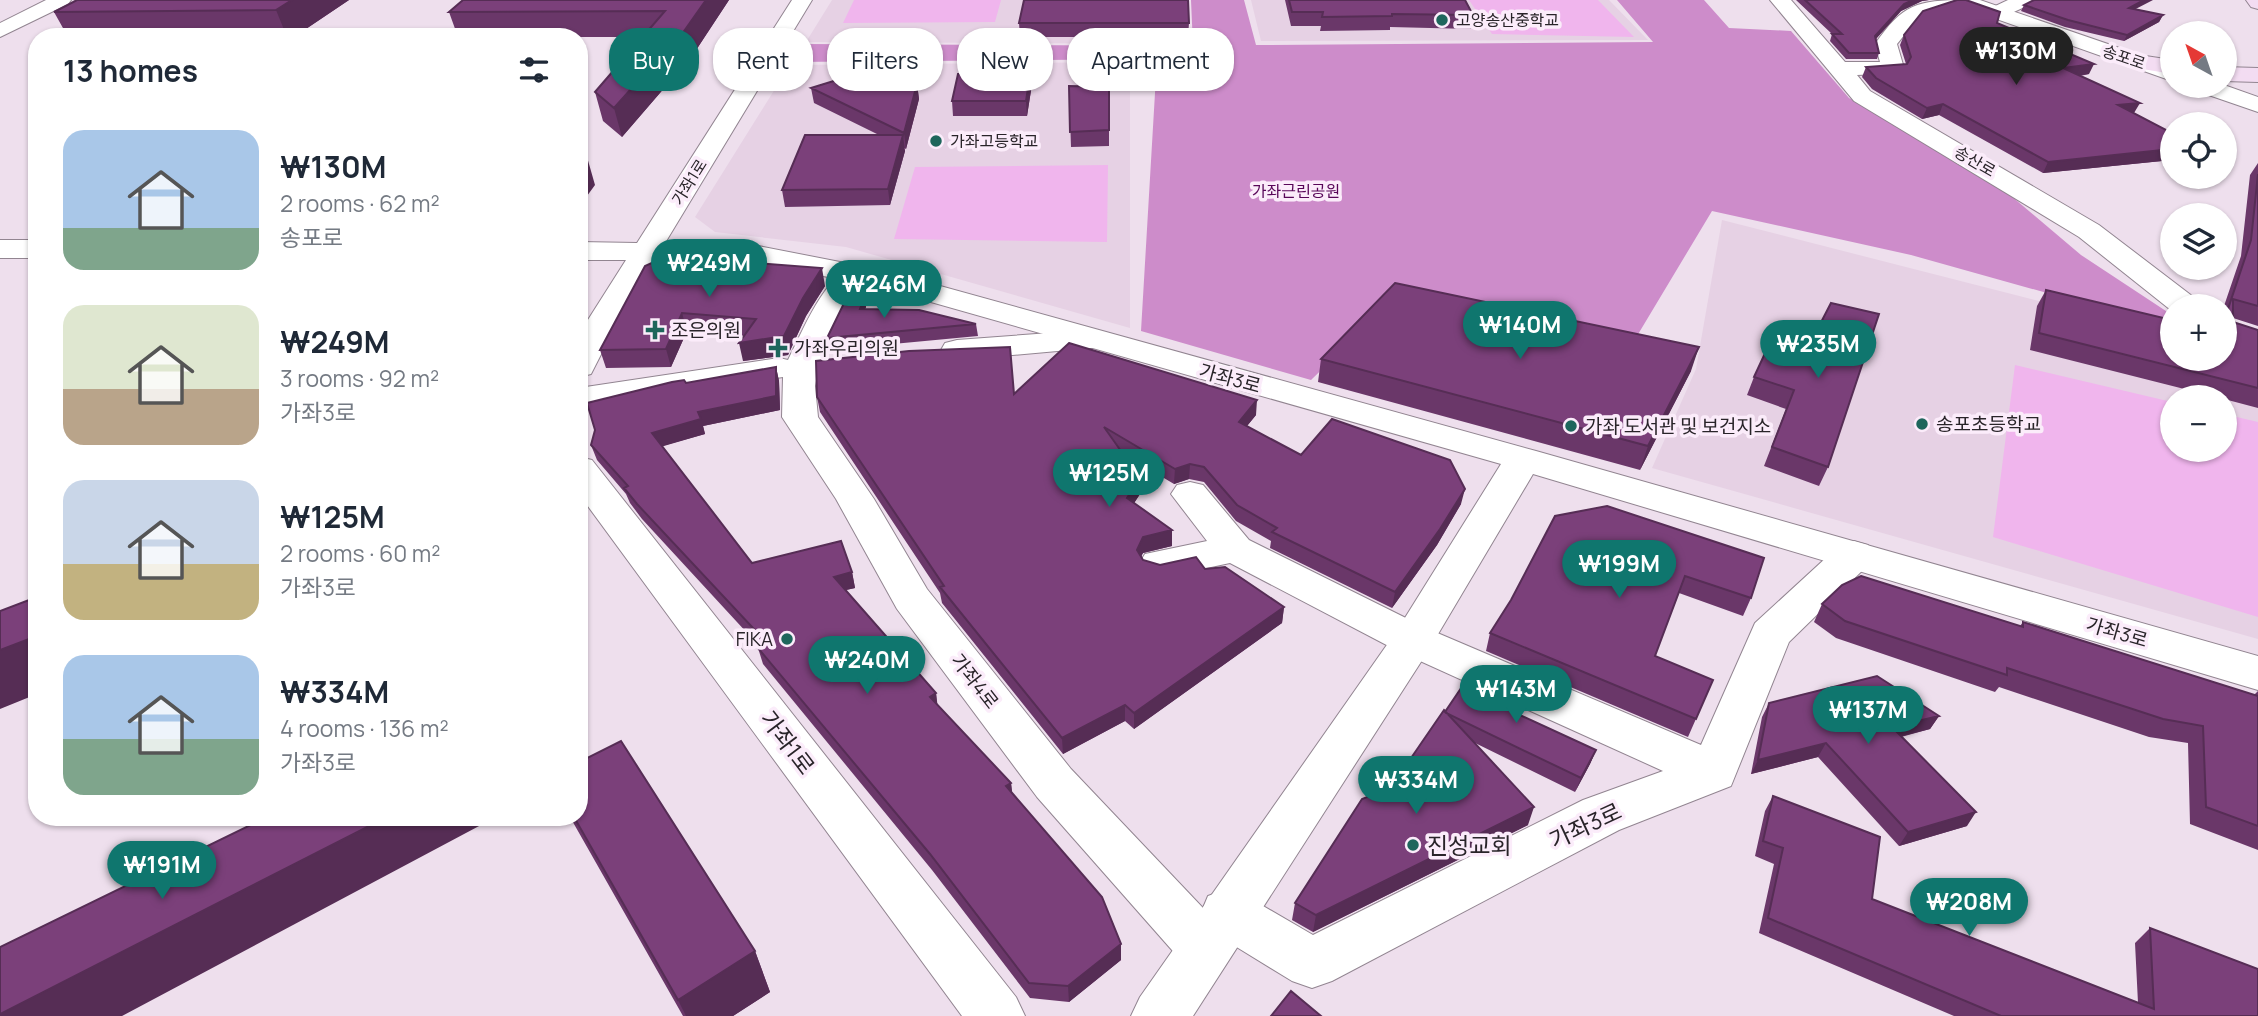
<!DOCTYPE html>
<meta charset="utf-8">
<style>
body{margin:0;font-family:Manrope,"Noto Sans KR",sans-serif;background:#f6f6f7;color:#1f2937;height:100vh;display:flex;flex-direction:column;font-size:26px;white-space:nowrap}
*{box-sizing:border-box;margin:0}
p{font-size:23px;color:#747a83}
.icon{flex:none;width:38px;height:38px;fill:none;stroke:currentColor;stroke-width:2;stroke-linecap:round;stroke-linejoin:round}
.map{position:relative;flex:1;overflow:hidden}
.panel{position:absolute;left:28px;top:28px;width:560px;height:798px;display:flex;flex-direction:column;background:#fff;border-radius:28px;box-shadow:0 2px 5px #0004}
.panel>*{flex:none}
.guide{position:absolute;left:609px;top:28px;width:665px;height:63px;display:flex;gap:14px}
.needle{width:46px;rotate:320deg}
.controls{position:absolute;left:2160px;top:21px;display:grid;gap:14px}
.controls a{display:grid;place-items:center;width:77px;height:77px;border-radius:50%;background:#fff;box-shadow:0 2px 5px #0004;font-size:35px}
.price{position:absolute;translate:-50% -60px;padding:0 16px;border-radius:24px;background:#0f766e;color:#fff;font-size:23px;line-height:46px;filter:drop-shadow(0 2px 4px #0008)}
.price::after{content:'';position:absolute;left:50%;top:42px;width:21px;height:16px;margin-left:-10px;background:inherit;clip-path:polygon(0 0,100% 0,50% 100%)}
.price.active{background:#222;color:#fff}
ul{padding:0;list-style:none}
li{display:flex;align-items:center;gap:21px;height:175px;padding:0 35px}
li span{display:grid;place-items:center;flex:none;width:196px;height:140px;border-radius:21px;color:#555}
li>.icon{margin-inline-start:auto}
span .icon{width:84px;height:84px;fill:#fffc;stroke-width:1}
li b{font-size:30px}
h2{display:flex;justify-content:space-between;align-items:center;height:84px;padding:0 35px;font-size:30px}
.pill{padding:0 24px;border-radius:28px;background:#fff;box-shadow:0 2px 5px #0004;font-size:24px;line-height:63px}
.pill.active{background:#0f766e;color:#fff}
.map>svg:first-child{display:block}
.built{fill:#e6d1e4;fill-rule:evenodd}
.green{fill:#f0b5ed}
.forest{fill:#cd8cca}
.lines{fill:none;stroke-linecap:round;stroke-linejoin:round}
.minor-casing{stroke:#928591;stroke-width:2}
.tertiary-casing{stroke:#928591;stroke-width:2}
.secondary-casing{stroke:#928591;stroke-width:2}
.minor{fill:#fff;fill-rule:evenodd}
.tertiary{fill:#fff;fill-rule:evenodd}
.secondary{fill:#f3dcf2;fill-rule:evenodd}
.wall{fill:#6a3769}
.shaded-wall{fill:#562d55}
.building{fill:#7b407a;stroke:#562d55;stroke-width:2}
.poi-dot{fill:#1e665c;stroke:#fbecfa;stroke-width:2.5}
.labels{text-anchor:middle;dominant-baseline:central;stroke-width:7;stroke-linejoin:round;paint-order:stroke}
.far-poi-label{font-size:16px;fill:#292429;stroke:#fbecfa;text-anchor:start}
.far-street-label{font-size:16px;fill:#292429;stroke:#fbecfa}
.far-park-label{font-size:16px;fill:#580658;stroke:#fbecfa}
.poi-label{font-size:19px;fill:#292429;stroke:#fbecfa;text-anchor:start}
.street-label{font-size:19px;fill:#292429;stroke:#fbecfa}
.near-street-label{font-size:23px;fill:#292429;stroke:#fbecfa}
.near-poi-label{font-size:23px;fill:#292429;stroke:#fbecfa;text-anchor:start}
</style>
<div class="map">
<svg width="2258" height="1016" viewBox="0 0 2258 1016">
<rect width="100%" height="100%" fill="#eedfed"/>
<path class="built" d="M832 0H1187L1189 44 806 42Z
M1251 0H1609L1648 40 1261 41Z
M1130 62V328L846 247 715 232 695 217 790 65Z
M1722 220 2172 335V359L2258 356V639L1652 468 1696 369ZM2172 397H2224V450H2172Z"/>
<path class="green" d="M854 0H1001L995 22 843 23Z
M1469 0H1598L1634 37 1492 34Z
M1108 165 1107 242 894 239 915 167Z
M2015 365 2172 402V450H2224V414L2258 422V617L1993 537Z"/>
<path class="forest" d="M1191 0H1244L1256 45 1653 42 1617 0H1704L1729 28 1791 31 1849 98 1991 179 2081 255 2172 315V328L1911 255 1712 211 1628 351 1390 303 1311 380 1141 331 1157 59 789 62 803 44 1193 46Z"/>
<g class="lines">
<defs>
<path id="minor" d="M1770 0H1791L1845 62H1880L1875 44C1903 4 1917 0 1965 0L1962 4 1918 18 1897 44 1904 68 1901 73 1857 75 1870 91 2099 225 2196 299 2200 306H2172V311L2079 237 1854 101Z
M2008 0H2034L2031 4 2003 17H1989L1986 13 1989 9Z
M858 265 869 268 873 274 849 301 819 365 815 386 818 417 874 499 927 589 1071 769 1203 908 1208 896 1227 889 1246 896 1313 935 1583 800 1663 771 1398 651 1230 563 1159 578 1145 574 1139 564 1145 554 1207 541 1171 494 1177 485 1190 482 1203 485 1249 540 1428 629 1701 745 1755 623 1840 545 1854 541 1868 545 1874 555 1868 565 1789 642 1731 786 1619 830 1332 981 1312 988 1292 981 1230 943 1232 948 1224 966 1205 973 1186 966 1037 797 897 609 836 499 782 417 783 377 579 408V388L779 358 788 360C803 331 824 274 858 265Z
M1091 330 1102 333 1107 340 1102 347 957 360 945 357 941 350 945 343 957 340Z"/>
<path id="tertiary" d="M46 0H71L68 4 0 37V23Z
M792 0H812L665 243 748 244 886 271 1536 451 2258 656V690L1533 474 1428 651 1193 1016H1131L1140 997 1398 629 1501 464 871 285 748 262 655 261 616 325 591 374 579 377V334L626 260H579V242L637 243Z
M1951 0H1980L2172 66V81L1954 4Z
M2224 85 2258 97V112L2197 91 2194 86Z
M0 240H37V258H0Z
M579 457 592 460 1016 997 1025 1016H962L579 494Z"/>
<path id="secondary" d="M2246 0H2258V9L2251 7Z
M2139 55 2172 60V74L2131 67 2128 62 2131 57Z
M2224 67 2258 68V82L2224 81Z"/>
</defs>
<use href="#minor" class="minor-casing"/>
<use href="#tertiary" class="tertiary-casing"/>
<use href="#secondary" class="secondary-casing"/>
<use href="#minor" class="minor"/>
<use href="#tertiary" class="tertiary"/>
<use href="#secondary" class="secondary"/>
</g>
<path class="wall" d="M77 0H349L294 37H68L54 12Z
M463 0H729L677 79H672L622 137 603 121 595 92 642 37H458L449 12Z
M1285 0H1465L1473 15 1471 29 1390 27V30L1320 31 1321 26H1291Z
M1796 0H1929L1922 1 1901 11 1876 39 1879 53 1877 59H1846L1830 41 1832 34Z
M2024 5 2136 9 2163 15 2159 22 2124 41 2065 27 2021 11Z
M1019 23H1189L1188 37H1020Z
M1997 23 2089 74 2080 76 2134 113 2172 133V160L2043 173 1939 115 1922 119 1872 89 1862 77 1866 67 1906 64 1900 45 1904 35Z
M1035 65 1027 116H953L952 101 975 74Z
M905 67 900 84H917L919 99 906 149 904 148 905 151 890 205 785 207 782 190 879 135 814 103 811 88Z
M1069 86 1109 87V146L1071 147Z
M2258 163V326L2233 318V322L2258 330V408L2224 399V397H2216L2030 350 2037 306 2046 290 2224 359V306L2241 256 2250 175Z
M730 256 731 262 825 286 806 316 788 355 743 361 744 336 687 331 671 367 606 368 600 350Z
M865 295 866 307 865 309 976 324 978 336 829 350 827 338Z
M1774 334 1828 467 1819 486 1764 466 1786 409 1747 395 1754 377Z
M1321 359 1691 371 1640 470 1318 382Z
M776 367 779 381 780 410 703 426 705 434 662 446 752 563 852 572 855 588 846 590 936 693 937 705 1011 783 1012 794 1121 960 1069 1002 1030 998 932 870 763 664 758 648 760 647 642 519 630 503 626 494 597 460 591 445 686 383Z
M1014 394 1256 415 1247 426 1301 455 1461 504 1437 545 1392 608 1270 548 1271 541 1236 521 1204 482 1189 479 1174 484 1122 453 1140 478V494L1134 503 1172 546 1143 553 1141 556 1143 560 1160 565 1205 569 1284 607 1282 623 1134 729 1125 721 1063 754 942 603 940 593 820 412 817 397Z
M1555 516 1751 598 1743 616 1679 593 1655 656 1713 680 1688 737 1486 651 1490 633 1511 600Z
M1822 604 2020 626 2023 622 2254 695 2258 691V850L2190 824 2188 743 2149 737 1999 687 1995 692 1836 638 1814 622Z
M1519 693 1512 711 1596 750 1590 764 1575 792 1473 742 1528 825 1313 932 1292 920 1295 903 1385 790 1386 776 1390 758 1409 761 1445 712Z
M1769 703 1939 716 1930 729 1901 737 1967 826 1899 846 1818 757 1751 774 1762 717Z
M1773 796 1872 899 2138 1003 2135 943 2150 928 2258 1016H1954L1759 933 1774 864 1755 856 1765 811Z
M570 817H579L755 951 770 992 733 1016H683Z"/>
<path class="shaded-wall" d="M292 0H349L294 37H287L276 10Z
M706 0H729L677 79 670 51Z
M1913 0H1929L1922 1 1901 11 1873 42 1875 36 1904 4Z
M2144 0H2153L2126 14 2129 8Z
M2163 15 2159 22 2124 41 2127 35Z
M665 51 672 79 622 137 614 108Z
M1034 51 1035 65 1027 116 1026 101Z
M903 53 905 67 895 99 893 84Z
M2094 64 2089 74 2058 78 2063 68Z
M917 84 919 99 906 149 904 133Z
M2140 103 2134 113 2118 105Z
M1943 104 1939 115 1922 119 1927 108Z
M903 135 905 151 890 205 888 189Z
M2172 149V160L2043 173 2048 162Z
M585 150 595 185 579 207V157Z
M822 268 825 286 806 316 788 355 743 361 739 343 803 298Z
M865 295 866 307 861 320 860 309Z
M682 313 687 331 671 367 666 349Z
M1699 347 1691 371 1640 470 1648 446Z
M776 367 779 381 780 410 703 426 705 434 657 448 652 433 698 412Z
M1257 400 1256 415 1238 437 1239 422Z
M1190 464 1189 479 1174 484 1175 469Z
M1140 478V494L1127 514V498Z
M1465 489 1461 504 1437 545 1392 608 1395 592Z
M1172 530V546L1143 553 1137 565V550L1143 537Z
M852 572 855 588 837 592 834 577Z
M1284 607 1282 623 1134 729V713Z
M37 636V694L0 709V650Z
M579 661 586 677 579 681Z
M936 693 938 709 930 697Z
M1519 693 1515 707 1505 723 1509 710Z
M1125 705V721L1063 754 1062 738Z
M1939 716 1930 729 1883 741 1892 727Z
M1826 743 1818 757 1751 774 1758 760Z
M1596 750 1590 764 1575 792 1581 778Z
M1011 783 1013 799 1006 786Z
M1534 807 1528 825 1313 932 1316 915Z
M1976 812 1967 826 1899 846 1908 832Z
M387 817H496L122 1016H0V1014Z
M1121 944V960L1069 1002 1068 986Z
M755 951 770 992 733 1016H686L678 1000Z"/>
<path class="building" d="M77 0H292L276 10 54 12Z
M463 0H706L670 51H665L614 108 595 92 665 11 449 12Z
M1024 0H1188L1189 23H1019Z
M1289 0H1465L1473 15 1392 14V16L1322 17 1323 12H1292Z
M1805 0H1913L1904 4 1875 36 1879 53H1849L1832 34H1842Z
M1957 0H1966L2000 12 1997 23 2094 64 2063 68 2140 103 2118 105 2172 133V149L2048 162 1943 104 1927 108 1876 78 1866 67 1907 64 1911 57 1904 35 1923 11Z
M2034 0H2144L2129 8 2163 15 2127 35 2068 20 2024 5Z
M985 50 1034 51 1026 101H952L958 74H975Z
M844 53H903L893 84H917L904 133 811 88 837 80Z
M1069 86 1109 87V130L1070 132Z
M805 135H903L888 189 782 190Z
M579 150H585L579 157Z
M2258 174V306L2233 299V322L2258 330V388L2039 333 2046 290 2172 320V359H2224V321L2251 240Z
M730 256 728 261 822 268 803 298 784 336 739 343 756 319 682 313 666 349 600 350 645 266 665 257Z
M1395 283 1699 347 1648 446 1321 359Z
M848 295H865L860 309 919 310 976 324 827 338Z
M1831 303 1879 314 1828 467 1772 447 1794 390 1754 377 1774 334 1791 339 1800 329 1815 334Z
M1069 343 1257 400 1239 422 1301 455 1332 419 1450 460 1465 489 1440 529 1395 592 1272 532 1277 528 1237 505 1204 467 1190 464 1175 469 1104 427 1140 478 1127 498 1172 530 1143 537 1137 550 1143 560 1160 565 1196 557 1205 569 1225 567 1284 607 1134 713 1125 705 1062 738 940 587 944 586 817 397 816 361 909 351 1010 347 1014 394Z
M776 367V396L698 412 701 419 652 433 752 563 841 541 852 572 834 577 936 693 930 697 1011 783 1006 786 1102 897 1121 944 1068 986 1029 983 930 854 758 648 767 643 637 504 624 488 628 486 591 445 595 430 587 403 672 382 684 380 686 383Z
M1607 506 1764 558 1751 598 1685 576 1655 656 1713 680 1696 719 1490 633 1511 600 1555 516Z
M1861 576 2023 627V622L2258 696V826L2206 807 2203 726 2163 719 2007 668V675L1845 621 1822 604 1842 585Z
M37 597V636L0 650V611Z
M1472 672 1519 693 1509 710 1596 750 1581 778 1446 713 1445 712Z
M1877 676 1939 716 1892 727 1976 812 1908 832 1826 743 1758 760 1769 703Z
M1444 710 1534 807 1316 915 1295 903 1362 799 1388 789 1390 758 1409 761Z
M621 741 755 951 678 1000 574 817H579V762Z
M1773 796 1880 837 1872 899 2154 1009 2150 928 2258 969V1016H2001L1768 918 1783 848 1763 841Z
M267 817H387L0 1014V947Z
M1291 991 1321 1016H1271Z"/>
<g class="poi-dot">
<circle cx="1442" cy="20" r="7"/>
<circle cx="936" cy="141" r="7"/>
<path d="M651.5 319.5h7v7h7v7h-7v7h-7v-7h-7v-7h7z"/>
<path d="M774.5 337.5h7v7h7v7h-7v7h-7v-7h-7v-7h7z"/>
<circle cx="1922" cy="424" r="7"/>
<circle cx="1571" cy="426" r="7"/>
<circle cx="787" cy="639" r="7"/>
<circle cx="1413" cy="845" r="7"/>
</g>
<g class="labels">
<g class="far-poi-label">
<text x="1456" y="20">고양송산중학교</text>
<text x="950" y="141">가좌고등학교</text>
</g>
<g class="far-street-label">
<text transform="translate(2124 57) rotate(19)">송포로</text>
<text transform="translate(1975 161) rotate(30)">송산로</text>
<text transform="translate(689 182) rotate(-58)">가좌1로</text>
</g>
<g class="far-park-label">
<text x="1296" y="191">가좌근린공원</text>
</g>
<g class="poi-label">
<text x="671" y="330">조은의원</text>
<text x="794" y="348">가좌우리의원</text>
<text x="1936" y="424">송포초등학교</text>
<text x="1585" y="426">가좌 도서관 및 보건지소</text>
<text x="773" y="639" text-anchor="end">FIKA</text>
</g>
<g class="street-label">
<text transform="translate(1230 378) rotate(15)">가좌3로</text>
<text transform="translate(2117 632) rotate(16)">가좌3로</text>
<text transform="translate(975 681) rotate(52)">가좌4로</text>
</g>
<g class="near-street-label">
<text transform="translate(788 742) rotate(53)">가좌1로</text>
<text transform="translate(1585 825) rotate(-25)">가좌3로</text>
</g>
<g class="near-poi-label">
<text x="1427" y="845">진성교회</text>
</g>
</g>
</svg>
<div class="controls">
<a><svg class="needle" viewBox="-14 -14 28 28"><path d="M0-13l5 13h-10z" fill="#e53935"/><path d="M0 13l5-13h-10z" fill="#747a83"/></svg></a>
<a><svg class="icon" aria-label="locate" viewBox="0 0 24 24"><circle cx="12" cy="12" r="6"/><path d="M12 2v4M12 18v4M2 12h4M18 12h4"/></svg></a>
<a><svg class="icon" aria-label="layers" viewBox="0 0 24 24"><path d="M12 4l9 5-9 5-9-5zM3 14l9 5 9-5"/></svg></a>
<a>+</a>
<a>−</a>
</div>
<b class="price active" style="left:2016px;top:87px">₩130M</b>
<b class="price" style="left:709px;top:299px">₩249M</b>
<b class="price" style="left:884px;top:320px">₩246M</b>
<b class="price" style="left:1520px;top:361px">₩140M</b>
<b class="price" style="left:1818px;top:380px">₩235M</b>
<b class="price" style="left:1109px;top:509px">₩125M</b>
<b class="price" style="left:1619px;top:600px">₩199M</b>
<b class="price" style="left:867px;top:696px">₩240M</b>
<b class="price" style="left:1516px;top:725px">₩143M</b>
<b class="price" style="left:1868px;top:746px">₩137M</b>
<b class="price" style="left:1416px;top:816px">₩334M</b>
<b class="price" style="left:162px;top:901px">₩191M</b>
<b class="price" style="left:1969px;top:938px">₩208M</b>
<div class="guide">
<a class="pill active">Buy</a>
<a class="pill">Rent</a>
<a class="pill">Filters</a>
<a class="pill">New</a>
<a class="pill">Apartment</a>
</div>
<section class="panel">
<h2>13 homes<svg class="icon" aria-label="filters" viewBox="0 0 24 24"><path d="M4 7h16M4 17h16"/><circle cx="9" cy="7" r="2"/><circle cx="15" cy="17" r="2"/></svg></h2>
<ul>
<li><span style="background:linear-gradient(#a9c7e8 70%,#7fa58c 0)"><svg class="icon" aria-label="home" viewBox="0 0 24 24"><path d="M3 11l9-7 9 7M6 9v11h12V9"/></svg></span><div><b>₩130M</b><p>2 rooms · 62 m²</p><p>송포로</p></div></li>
<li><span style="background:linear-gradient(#dfe7d0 60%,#b9a48a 0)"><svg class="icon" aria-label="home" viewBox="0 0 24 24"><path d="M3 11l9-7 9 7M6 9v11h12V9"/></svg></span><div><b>₩249M</b><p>3 rooms · 92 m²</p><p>가좌3로</p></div></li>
<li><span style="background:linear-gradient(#c9d6e8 60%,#c2b280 0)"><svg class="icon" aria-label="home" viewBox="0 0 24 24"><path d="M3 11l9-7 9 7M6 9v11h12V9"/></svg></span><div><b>₩125M</b><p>2 rooms · 60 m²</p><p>가좌3로</p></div></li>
<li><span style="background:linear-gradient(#a9c7e8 60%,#7fa58c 0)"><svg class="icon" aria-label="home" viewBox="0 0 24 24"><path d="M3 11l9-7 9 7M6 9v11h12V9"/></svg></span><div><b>₩334M</b><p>4 rooms · 136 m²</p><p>가좌3로</p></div></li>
</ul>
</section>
</div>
